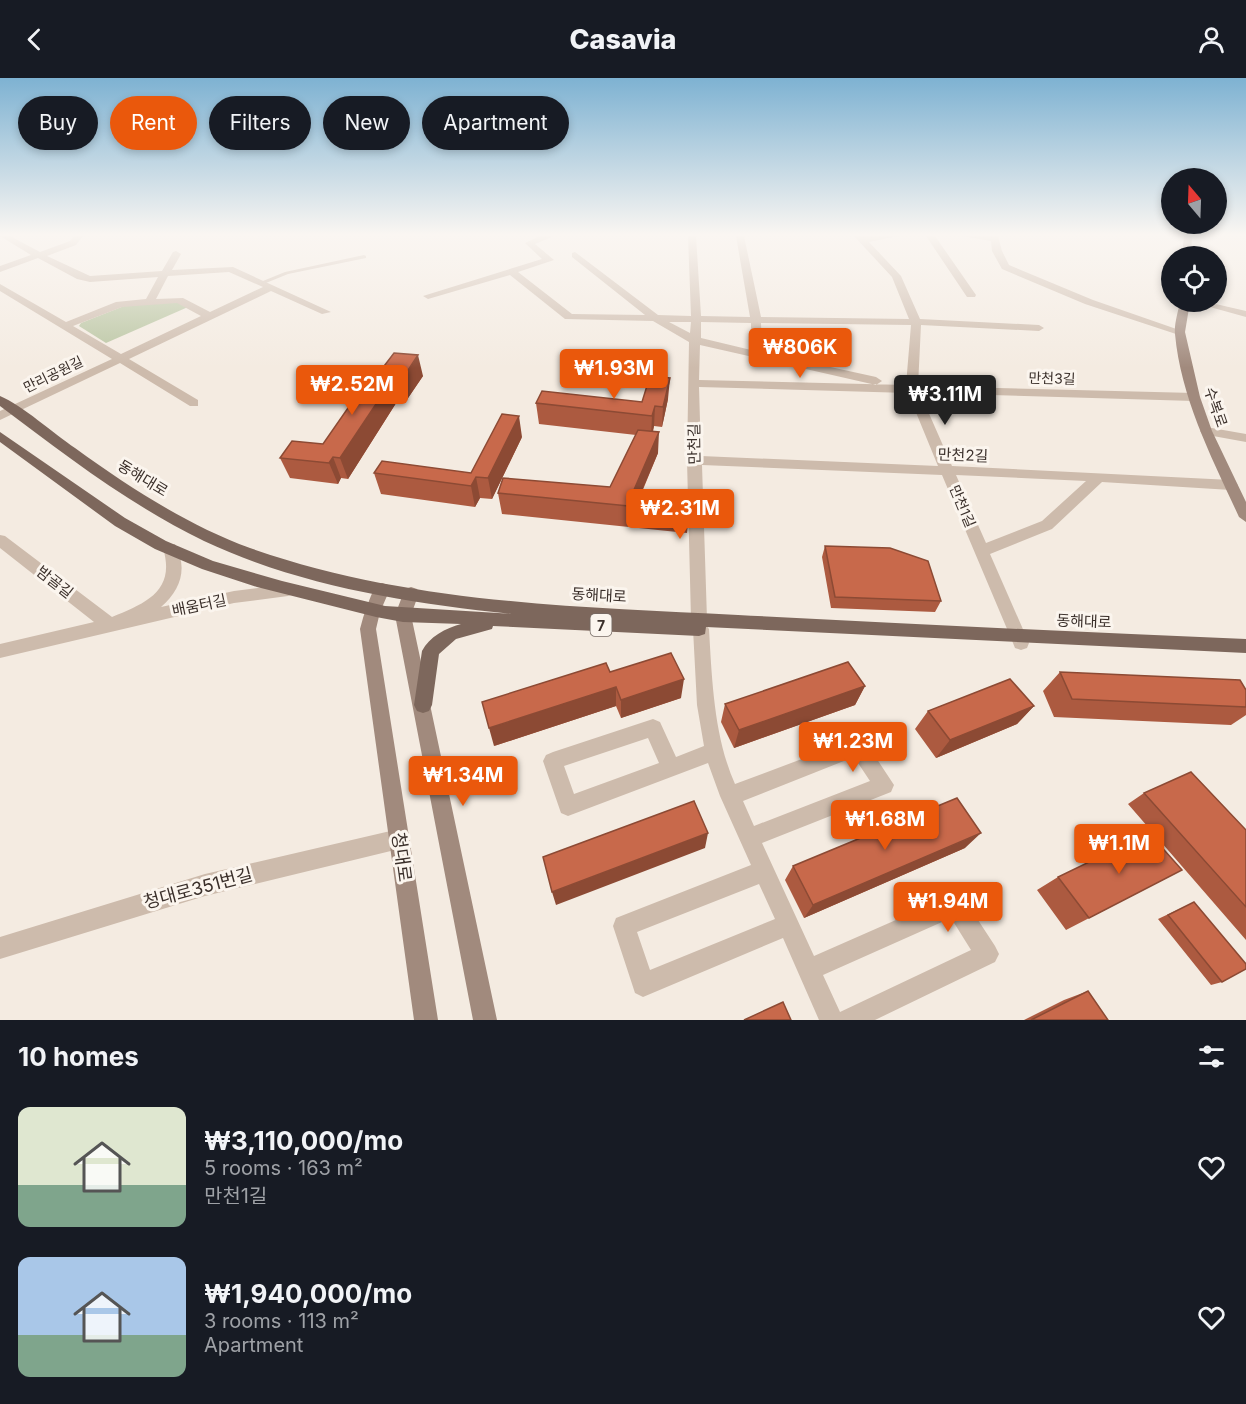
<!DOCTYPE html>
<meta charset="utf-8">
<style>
body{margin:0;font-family:Inter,"Noto Sans KR",sans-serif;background:#20242c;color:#f1f3f6;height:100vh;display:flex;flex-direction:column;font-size:22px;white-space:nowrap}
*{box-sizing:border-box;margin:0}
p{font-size:20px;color:#9ea1a6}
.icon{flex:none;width:33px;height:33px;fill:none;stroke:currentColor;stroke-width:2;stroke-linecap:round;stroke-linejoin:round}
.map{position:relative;height:942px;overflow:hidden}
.side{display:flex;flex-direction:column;background:#171b24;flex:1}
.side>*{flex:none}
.guide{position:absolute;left:18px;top:18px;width:600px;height:54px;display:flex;gap:12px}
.needle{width:39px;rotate:341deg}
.buttons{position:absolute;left:1161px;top:90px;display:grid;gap:12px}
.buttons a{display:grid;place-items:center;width:66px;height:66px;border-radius:50%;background:#171b24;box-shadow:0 3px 9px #0003;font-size:30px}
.price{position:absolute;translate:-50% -51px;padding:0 14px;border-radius:6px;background:#ea580c;color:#fff;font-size:20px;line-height:39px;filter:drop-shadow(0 2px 3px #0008)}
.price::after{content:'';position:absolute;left:50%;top:36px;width:18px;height:14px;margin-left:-9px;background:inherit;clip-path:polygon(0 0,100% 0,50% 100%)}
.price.selected{background:#222;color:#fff}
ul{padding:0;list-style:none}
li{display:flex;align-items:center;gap:18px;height:150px;padding:0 18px}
li span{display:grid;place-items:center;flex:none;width:168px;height:120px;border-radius:12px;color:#555}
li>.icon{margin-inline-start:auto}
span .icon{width:72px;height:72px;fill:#fffc;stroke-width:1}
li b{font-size:26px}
h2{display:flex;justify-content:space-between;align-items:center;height:72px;padding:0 18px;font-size:26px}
.pill{padding:0 21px;border-radius:27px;background:#171b24;box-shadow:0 3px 9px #0003;font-size:21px;line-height:54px}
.pill.selected{background:#ea580c;color:#fff}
header{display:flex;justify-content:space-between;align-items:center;height:78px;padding:0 18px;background:#171b24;font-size:27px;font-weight:800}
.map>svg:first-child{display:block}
.green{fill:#b8c4a0}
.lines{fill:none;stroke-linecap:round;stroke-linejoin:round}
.lane{fill:#cdbbac;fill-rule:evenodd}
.street{fill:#cdbbac;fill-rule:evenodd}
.secondary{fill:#a18a7d;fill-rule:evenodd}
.primary{fill:#7d675c;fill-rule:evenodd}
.wall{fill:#ac5a40}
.shaded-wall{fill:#8c4a34}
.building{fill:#c8694b;stroke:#8c4a34;stroke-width:1.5}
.labels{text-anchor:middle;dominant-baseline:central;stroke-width:6;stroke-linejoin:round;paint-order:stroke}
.far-street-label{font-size:14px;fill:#3b302b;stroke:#fbf5ee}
.shield{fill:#fbf5ee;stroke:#756b66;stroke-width:1.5}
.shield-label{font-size:14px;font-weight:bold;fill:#3b302b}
.street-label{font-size:15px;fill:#3b302b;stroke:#fbf5ee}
.near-street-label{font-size:18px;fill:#3b302b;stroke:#fbf5ee}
</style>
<header><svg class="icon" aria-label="back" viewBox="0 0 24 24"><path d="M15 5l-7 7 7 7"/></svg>Casavia<svg class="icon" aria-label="person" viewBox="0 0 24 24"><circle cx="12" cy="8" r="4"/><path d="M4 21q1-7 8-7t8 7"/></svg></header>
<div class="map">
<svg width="1246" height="942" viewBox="0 0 1246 942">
<rect width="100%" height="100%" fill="#f4ebe1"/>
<path class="green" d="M177 224 188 229 106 265 79 248 81 245 124 228Z"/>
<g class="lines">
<path class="lane" d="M364 177 366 178V180L288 196 261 207 258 205 285 194Z"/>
<path class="street" d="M0 158H10L40 174 70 163 74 158H83L76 167 47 178 90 198 162 193 173 174 176 173 181 176 172 192 233 189 331 234 322 236 271 213 129 281 198 322V328H190L120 285 0 342V333L112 281 0 213V206L66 244 116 224 146 221 158 199 90 204 77 201 38 180 0 194V188L31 177ZM229 194 263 209 210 234 183 220 156 221 168 198ZM177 225 201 238 121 276 73 248 122 229Z
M540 158H554L535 166 554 182 518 194 572 236 645 237 572 179V175L575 174 658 237 691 238 688 158H696L701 238 750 239 736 158H744L761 239 909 241 892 199 854 158H898L869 164 901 198 920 241 1039 247 1044 250 1039 253 921 247 918 308 1194 315 1200 319 1194 323 920 315 952 388 1231 402 1238 407 1231 412 1102 404 1052 451 990 476 1029 565 1027 570 1021 572 1015 570 1013 565 942 397 702 387 707 541 705 546 709 551C712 602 714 659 735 706L858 660 865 663 894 707 891 714 762 765 814 878 955 816 963 819 995 868 999 876 995 884 875 942H819L783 860 643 919 635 915 613 848 616 840 751 787 720 718 708 685 568 738 561 735 543 683 546 677 553 674 653 641 660 644 676 679 704 668 697 627 693 551 695 546 691 541 687 382 689 264 653 243 565 241 510 197 428 221 423 218 542 181 525 165ZM669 244H691L690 255ZM701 244 751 245V272L701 260ZM761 245 911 247 906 307 699 302 700 267 876 307 882 303 876 299 762 274ZM699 309 908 315 938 388 701 378ZM956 397 1086 403 1042 443 986 465ZM648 660 659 685 574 716 564 688ZM854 679 870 703 754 748 743 723ZM759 806 775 841 650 892 637 854ZM951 840 971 872 840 934 823 897Z
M926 158H935L976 217 975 219H967Z
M962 158H998L1002 173 1009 187 1093 222 1185 254 1180 257 1176 256 1085 226 1002 191 992 173 991 163Z
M1192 224H1207L1246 233V239Z
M1206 349 1246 356V364L1202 356 1200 353 1202 350Z
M0 457 5 458 112 539C146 525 176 513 163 470L165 466H175C188 490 181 512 161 529L234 513 288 506 294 508 296 512 294 516 288 518 234 525 0 580V566L94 544 0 470Z
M399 751 406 754 409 761 406 768 399 771 205 818 0 881V859L205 796Z"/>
<path class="secondary" d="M1184 158H1192L1191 178H1182Z
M1180 224H1190L1185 254 1200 319 1212 353 1246 424V444L1239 439C1212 380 1181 321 1175 256 1174 246 1178 234 1180 224Z
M382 505 388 507 390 511 380 534 376 551 438 942H414L360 551C364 535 369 521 376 507Z
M411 509 417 511 419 515 411 537 497 942H473L395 537 405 511Z"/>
<path class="primary" d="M0 318C22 327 54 356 75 370 129 409 187 447 250 470 406 525 575 529 738 537 908 546 1077 554 1246 561V575L706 549 705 556 699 558 493 548 492 551 456 561 439 576 432 627 429 633 423 635 417 633 414 627 422 573C429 559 446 550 461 546L403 544 376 539 257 509 202 491 155 471 115 448 0 364V354L125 440 166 463 213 483 282 503 385 528 512 536C408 525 300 508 204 463 130 427 65 377 0 328Z"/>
</g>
<path class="wall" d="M394 275 423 298 406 323 398 322 348 401 341 400 338 406 290 400 280 380 323 366 362 317Z
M668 321 662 349 654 348 653 354 658 375 642 414 689 434 687 455 502 436 498 415 610 409 636 357 539 346 536 325 642 324Z
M522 359 492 421 480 420 475 429 381 416 374 395H471Z
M825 468 941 523 935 534 831 530 822 479Z
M610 594 681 620 621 640 616 628 494 668Z
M1060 594 1246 612V637L1231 647 1054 639 1043 613Z
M865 608 855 627 734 670 721 644 725 626Z
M1034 628 1017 646 936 680 915 651 928 633Z
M1144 715 1246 752V862L1128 726Z
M965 770 804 840 785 802 793 788Z
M1182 792 1066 852 1037 812 1058 799Z
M1194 824 1222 904 1211 907 1158 841Z
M1088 913 1108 942H1024L1064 922Z"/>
<path class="shaded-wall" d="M418 277 423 298 406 323 401 303Z
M670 300 668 321 662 349 663 329Z
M392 302 398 322 348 401 340 380Z
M655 328 654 348 651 359 652 338Z
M519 338 522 359 492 421 488 400Z
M659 354 658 375 635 429 633 414Z
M333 379 341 400 338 406 329 385Z
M476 399 480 420 475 429 471 408Z
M684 601 681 620 621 640V622Z
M865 608 855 627 734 670 739 652Z
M616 609V628L494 668 489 650Z
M1034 628 1017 646 936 680 950 662Z
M708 755 705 770 556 827 552 814Z
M981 755 965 770 804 840 813 827Z"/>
<path class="building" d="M394 275 418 277 401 303 392 302 340 380 333 379 329 385 280 380 292 363 323 366 357 317H362Z
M650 298 670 300 663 329 655 328 652 338 536 325 542 313 642 324Z
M502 336 519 338 488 400 476 399 471 408 374 395 382 383 471 395Z
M638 352 659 354 633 414 688 419 689 434 498 415 503 400 610 409Z
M825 468 890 470 928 483 941 523 835 519Z
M671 575 684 601 621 622 616 609 489 650 482 624 606 585 610 594Z
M848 584 865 608 739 652 725 626Z
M1060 594 1240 602 1246 612V629L1072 621Z
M1010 601 1034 628 950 662 928 633Z
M1191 694 1246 752V829L1144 715Z
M957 720 981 755 813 827 793 788Z
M694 723 708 755 552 814 543 779Z
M1149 755 1182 792 1089 840 1058 799Z
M1194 824 1246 886V891L1222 904 1168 837Z
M1088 913 1108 942H1031Z
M783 924 791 942H744Z"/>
<linearGradient id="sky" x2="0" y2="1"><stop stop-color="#7eb2d2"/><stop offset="0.54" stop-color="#faf6f2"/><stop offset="1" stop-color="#faf6f2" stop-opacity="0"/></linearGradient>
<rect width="1246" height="290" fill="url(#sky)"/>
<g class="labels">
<g class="far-street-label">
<text transform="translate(53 296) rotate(-26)">만리공원길</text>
<text transform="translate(1052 300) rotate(2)">만천3길</text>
<text transform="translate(963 428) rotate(67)">만천1길</text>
</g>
<rect class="shield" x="590.5" y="536" width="21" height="22" rx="4.5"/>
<g class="shield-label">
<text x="601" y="547">7</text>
</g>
<g class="street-label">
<text transform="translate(1216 329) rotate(71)">수복로</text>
<text transform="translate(694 366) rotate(-91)">만천길</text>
<text transform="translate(963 377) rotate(2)">만천2길</text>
<text transform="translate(143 400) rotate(31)">동해대로</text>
<text transform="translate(55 504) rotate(38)">밤골길</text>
<text transform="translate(599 517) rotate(3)">동해대로</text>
<text transform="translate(199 527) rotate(-12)">배움터길</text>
<text transform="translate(1084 543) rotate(2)">동해대로</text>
</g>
<g class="near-street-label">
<text transform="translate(402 779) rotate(82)">청대로</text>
<text transform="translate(198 810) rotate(-15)">청대로351번길</text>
</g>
</g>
</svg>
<div class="buttons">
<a><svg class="needle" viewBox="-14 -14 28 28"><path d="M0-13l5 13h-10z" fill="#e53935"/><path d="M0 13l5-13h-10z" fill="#9ea1a6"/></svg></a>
<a><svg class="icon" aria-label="locate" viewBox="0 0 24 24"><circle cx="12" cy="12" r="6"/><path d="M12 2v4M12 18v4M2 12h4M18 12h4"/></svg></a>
</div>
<b class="price" style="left:800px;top:301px">₩806K</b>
<b class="price" style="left:614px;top:322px">₩1.93M</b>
<b class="price" style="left:352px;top:338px">₩2.52M</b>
<b class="price selected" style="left:945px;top:348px">₩3.11M</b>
<b class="price" style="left:680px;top:462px">₩2.31M</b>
<b class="price" style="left:853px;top:695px">₩1.23M</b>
<b class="price" style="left:463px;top:729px">₩1.34M</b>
<b class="price" style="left:885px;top:773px">₩1.68M</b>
<b class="price" style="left:1119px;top:797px">₩1.1M</b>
<b class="price" style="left:948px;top:855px">₩1.94M</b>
<div class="guide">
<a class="pill">Buy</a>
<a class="pill selected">Rent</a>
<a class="pill">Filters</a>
<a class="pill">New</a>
<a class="pill">Apartment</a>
</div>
</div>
<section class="side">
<h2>10 homes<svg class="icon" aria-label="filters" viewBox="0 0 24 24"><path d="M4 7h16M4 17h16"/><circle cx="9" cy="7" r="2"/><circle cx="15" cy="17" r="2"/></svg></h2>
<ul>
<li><span style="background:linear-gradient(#dfe7d0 65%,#7fa58c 0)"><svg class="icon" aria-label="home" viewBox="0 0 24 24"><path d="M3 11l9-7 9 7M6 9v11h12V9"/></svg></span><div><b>₩3,110,000/mo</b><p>5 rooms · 163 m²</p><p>만천1길</p></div><svg class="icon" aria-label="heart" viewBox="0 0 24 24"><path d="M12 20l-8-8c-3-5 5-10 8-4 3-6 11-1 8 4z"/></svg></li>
<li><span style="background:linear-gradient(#a9c7e8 65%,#7fa58c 0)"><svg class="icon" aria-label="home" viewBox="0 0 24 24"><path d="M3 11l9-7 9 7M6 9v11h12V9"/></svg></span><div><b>₩1,940,000/mo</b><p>3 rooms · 113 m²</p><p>Apartment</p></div><svg class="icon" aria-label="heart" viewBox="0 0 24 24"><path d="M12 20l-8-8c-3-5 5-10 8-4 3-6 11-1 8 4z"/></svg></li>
</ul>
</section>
